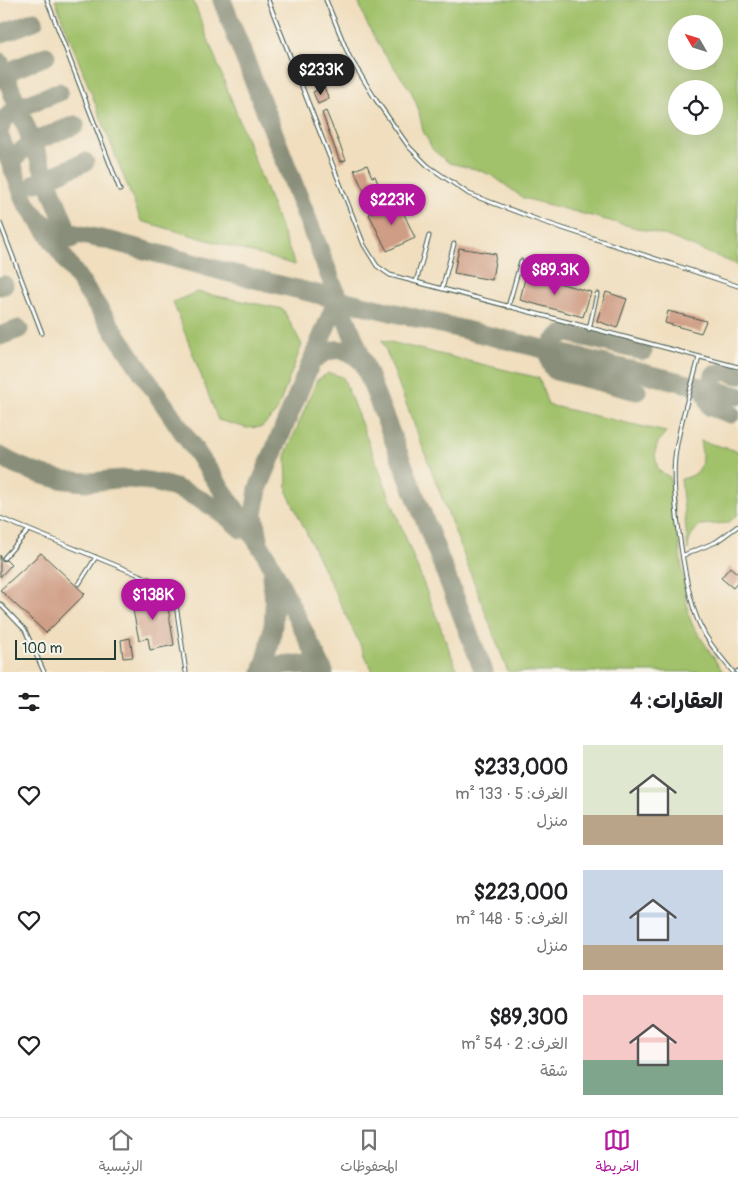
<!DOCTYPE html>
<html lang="ar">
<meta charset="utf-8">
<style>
body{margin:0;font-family:Pangolin,"Playpen Sans Arabic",sans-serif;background:#f2f2f2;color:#202124;direction:rtl;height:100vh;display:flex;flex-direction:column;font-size:19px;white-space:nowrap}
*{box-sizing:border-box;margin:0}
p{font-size:16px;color:#757577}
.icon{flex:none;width:28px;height:28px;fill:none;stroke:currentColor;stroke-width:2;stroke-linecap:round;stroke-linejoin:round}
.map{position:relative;height:672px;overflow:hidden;direction:ltr}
.sheet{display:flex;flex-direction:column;background:#fff;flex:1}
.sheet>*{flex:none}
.needle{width:32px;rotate:309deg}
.buttons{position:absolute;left:668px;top:15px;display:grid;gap:10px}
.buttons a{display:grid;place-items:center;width:55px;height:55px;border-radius:50%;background:#fff;box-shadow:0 5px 20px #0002;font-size:25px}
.scale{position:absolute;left:15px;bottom:12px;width:101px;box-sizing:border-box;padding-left:5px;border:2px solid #1f3d34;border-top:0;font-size:14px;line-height:18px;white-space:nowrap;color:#1f3d34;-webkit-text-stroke:4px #f7f3e8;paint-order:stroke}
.price{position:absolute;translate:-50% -42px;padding:0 11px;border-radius:18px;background:#b5179e;color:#fff;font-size:16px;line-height:32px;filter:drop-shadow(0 1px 2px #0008)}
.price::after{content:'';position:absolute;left:50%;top:30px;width:15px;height:11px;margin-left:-8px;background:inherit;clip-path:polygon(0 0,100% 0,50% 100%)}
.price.on{background:#222;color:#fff}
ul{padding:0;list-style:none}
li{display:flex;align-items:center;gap:15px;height:125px;padding:0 15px}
li span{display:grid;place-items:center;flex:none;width:140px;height:100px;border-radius:0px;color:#555}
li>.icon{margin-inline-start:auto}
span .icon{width:60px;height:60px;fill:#fffc;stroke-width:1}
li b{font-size:21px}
h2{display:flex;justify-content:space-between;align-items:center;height:60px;padding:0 15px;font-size:21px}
.menu{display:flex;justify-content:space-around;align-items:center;height:70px;border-top:1px solid #e0e0e0;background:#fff;font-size:14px;color:#757577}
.menu a{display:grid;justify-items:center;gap:2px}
.menu .on{color:#b5179e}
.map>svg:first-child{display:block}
.green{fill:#a1c16a;stroke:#607f4f;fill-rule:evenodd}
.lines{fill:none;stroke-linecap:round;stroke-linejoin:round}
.taxiway{stroke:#888e79;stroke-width:19}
.building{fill:#cf9d85}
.lane-casing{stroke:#3e5549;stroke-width:5}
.lane{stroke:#fff;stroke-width:3}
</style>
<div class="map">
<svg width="738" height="672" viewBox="0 0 738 672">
<rect width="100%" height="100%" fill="#f7f3e8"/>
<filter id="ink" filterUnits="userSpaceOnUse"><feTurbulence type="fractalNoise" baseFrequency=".02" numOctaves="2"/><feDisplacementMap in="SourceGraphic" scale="10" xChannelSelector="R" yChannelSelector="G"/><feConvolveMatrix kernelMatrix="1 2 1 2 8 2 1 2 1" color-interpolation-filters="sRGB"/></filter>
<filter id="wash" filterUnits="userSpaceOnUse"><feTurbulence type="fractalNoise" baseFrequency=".0096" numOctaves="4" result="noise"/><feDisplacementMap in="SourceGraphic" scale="20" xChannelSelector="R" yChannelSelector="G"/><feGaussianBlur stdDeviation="1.12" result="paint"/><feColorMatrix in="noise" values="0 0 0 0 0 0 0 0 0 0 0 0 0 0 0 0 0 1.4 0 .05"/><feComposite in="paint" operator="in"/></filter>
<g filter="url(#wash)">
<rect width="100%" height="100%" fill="#f0debe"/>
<path class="green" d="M55 0H193L295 265 141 221Z
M358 0H738V265L667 236 523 198 493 176 479 170 449 163 433 150 423 131 418 108 411 91 383 52 366 22ZM676 24H714V61H676ZM676 89H714V126H676Z
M197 292 283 309 302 345 276 413 262 427 247 428 218 420 173 302Z
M382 340 539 378 548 405 666 432C654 445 653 454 659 471L670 477 688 613 692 624 723 672H508Z
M329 373 343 377 458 672H373L287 492 286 454 317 380Z
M700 441 738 451V514L728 523 700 525C693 532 688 539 688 550L681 479C704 475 704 461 700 441Z"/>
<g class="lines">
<path class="taxiway" d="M222 0 484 672
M0 34 34 21
M0 62 71 239
M0 75 46 56
M0 129C3 109 41 100 59 92
M0 137 27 204 38 219 52 229 111 241 226 272 738 396
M16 174C0 149 59 132 75 125
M36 183 85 162
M40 222 265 553 324 672
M0 286 4 285
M0 336 19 329
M313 361C330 344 349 347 364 364
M637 391 556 371C542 359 552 334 569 333L643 351
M731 414 711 407 707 396 714 375 726 371 738 375
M0 456C27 472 55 481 87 482 101 482 114 478 128 479 169 480 212 501 241 529
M259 538 254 515 258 489 338 298
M262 672C273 641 278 611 271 578
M267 672C284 661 301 662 318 672"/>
</g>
<g id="blocks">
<path class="building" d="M327 58 332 67 307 75 303 64Z
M324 87 329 99 318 104 313 92Z
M326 111 346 160 340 162 322 113Z
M367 165 372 177 375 176 383 196 369 202 354 170Z
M398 201 415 238 387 251 369 214Z
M459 248 496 254 492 280 454 273Z
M526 274 591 292 583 317 520 300Z
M606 292 627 299 617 328 597 321Z
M668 311 706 321 701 333 665 323Z
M41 553 85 594 46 633 0 590Z
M0 555 2 561 6 560 11 565 0 577Z
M730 567 738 574V582L733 588 721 578Z
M166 595 174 645 150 650 148 638 139 640 131 600Z
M130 638 133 657 123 658 121 640Z"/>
</g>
</g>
<g filter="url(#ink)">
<use href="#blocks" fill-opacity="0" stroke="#3e5549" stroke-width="1"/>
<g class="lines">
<defs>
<path id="lane" d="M47 0 120 190
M268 0 364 245 377 266 390 275 738 367
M326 0 349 56 376 100 409 147 428 166 469 194 541 221 738 286
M0 223 42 333
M416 282 429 236
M442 289 454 244
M508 307 521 261
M589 329 597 294
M699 357C691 390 679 423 675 457 671 491 685 595 700 625 708 643 721 657 733 672
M0 518 164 585 175 598 186 672
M684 555 716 542 738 526
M4 558 29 530
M79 584 96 557
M0 604 25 630 44 672
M737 672 738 671"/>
</defs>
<use href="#lane" class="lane-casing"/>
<use href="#lane" class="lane"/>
</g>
</g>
</svg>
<div class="buttons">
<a><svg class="needle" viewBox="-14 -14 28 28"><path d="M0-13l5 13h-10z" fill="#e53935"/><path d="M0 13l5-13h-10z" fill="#757577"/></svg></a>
<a><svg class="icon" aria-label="locate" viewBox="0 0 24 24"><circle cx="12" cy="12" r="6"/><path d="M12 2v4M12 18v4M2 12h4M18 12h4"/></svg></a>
</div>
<div class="scale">100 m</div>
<b class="price on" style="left:321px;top:96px">$233K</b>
<b class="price" style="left:392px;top:226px">$223K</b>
<b class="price" style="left:555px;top:296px">$89.3K</b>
<b class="price" style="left:153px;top:621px">$138K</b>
</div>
<section class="sheet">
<h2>العقارات: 4<svg class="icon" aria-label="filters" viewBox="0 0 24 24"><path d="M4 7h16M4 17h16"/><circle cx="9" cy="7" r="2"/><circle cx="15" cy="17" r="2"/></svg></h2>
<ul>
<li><span style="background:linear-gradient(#dfe7d0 70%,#b9a48a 0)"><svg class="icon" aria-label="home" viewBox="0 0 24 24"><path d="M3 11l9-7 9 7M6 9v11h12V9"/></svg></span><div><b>$233,000</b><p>الغرف: 5 · 133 m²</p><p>منزل</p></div><svg class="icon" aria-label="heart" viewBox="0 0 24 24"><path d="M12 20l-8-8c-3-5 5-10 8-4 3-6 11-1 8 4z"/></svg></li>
<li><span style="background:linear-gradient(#c9d6e8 75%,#b9a48a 0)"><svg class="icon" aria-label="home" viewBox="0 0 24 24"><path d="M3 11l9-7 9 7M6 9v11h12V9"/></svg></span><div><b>$223,000</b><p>الغرف: 5 · 148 m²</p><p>منزل</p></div><svg class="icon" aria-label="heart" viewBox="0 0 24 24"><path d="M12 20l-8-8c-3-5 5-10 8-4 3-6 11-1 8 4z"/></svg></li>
<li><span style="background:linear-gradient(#f6c9c9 65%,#7fa58c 0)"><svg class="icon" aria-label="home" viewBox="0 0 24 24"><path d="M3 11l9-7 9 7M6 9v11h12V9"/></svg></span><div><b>$89,300</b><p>الغرف: 2 · 54 m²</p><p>شقة</p></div><svg class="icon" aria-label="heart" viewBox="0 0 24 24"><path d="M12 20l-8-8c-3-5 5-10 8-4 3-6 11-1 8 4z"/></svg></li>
</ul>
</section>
<nav class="menu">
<a class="on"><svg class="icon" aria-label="map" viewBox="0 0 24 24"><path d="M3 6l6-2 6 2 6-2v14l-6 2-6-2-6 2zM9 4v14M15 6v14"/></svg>الخريطة</a>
<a><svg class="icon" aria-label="saved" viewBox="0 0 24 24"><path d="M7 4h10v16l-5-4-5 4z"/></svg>المحفوظات</a>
<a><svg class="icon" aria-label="home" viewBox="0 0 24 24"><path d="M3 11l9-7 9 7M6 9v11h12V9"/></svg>الرئيسية</a>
</nav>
